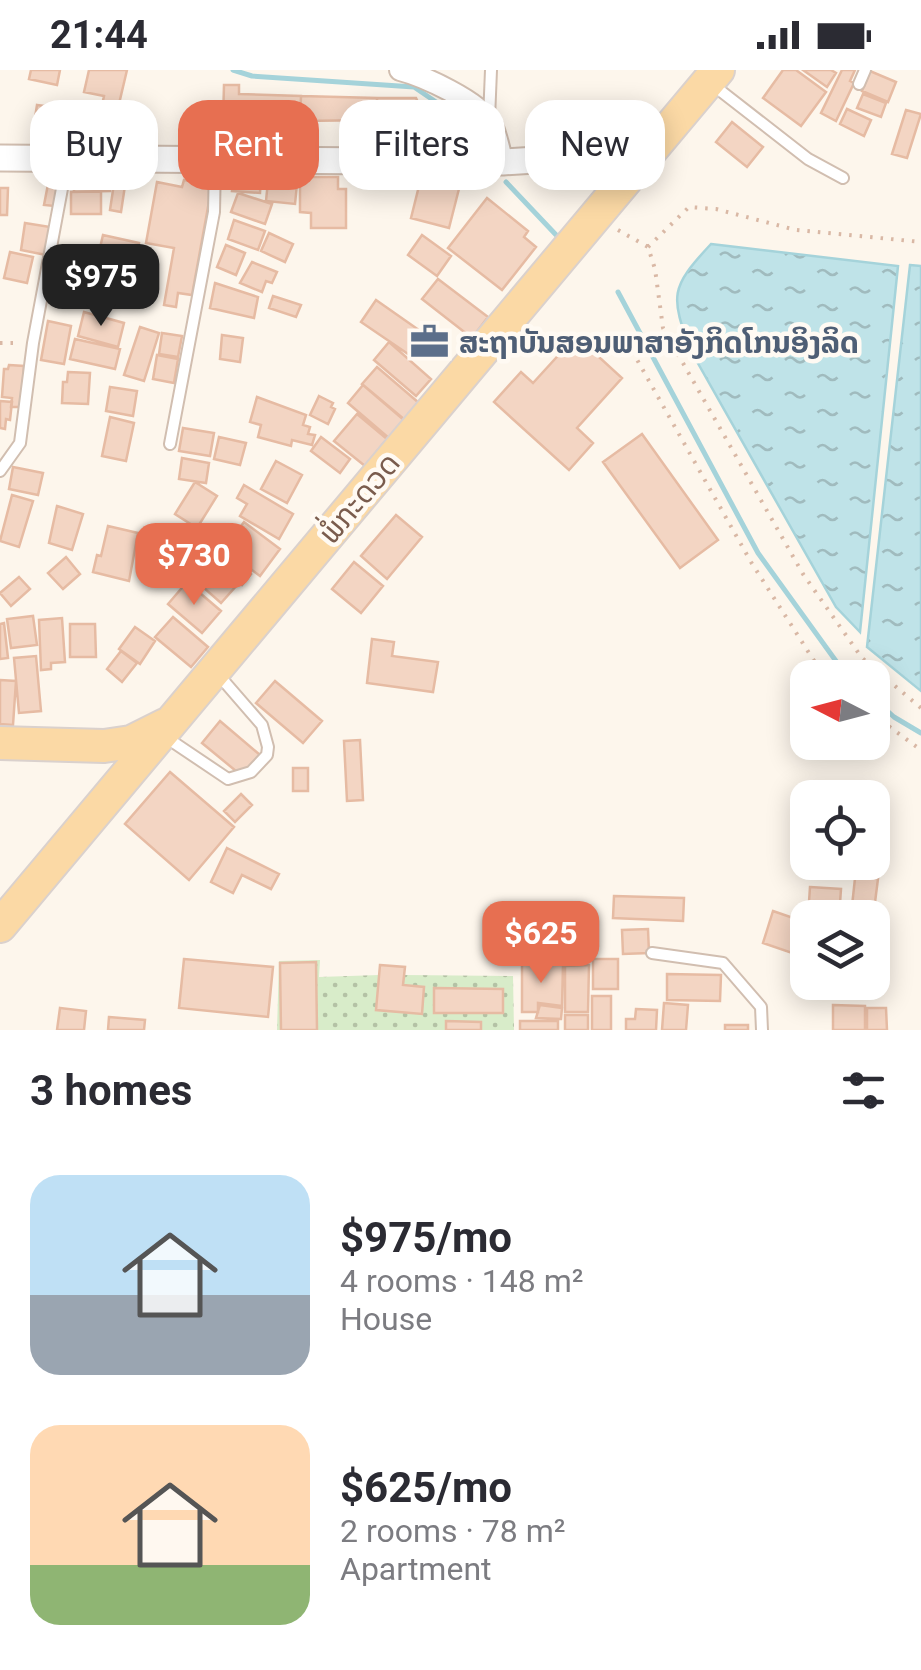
<!DOCTYPE html>
<meta charset="utf-8">
<style>
body{margin:0;font-family:Roboto,"Noto Sans Lao",sans-serif;background:#f2f2f3;color:#2b2b33;height:100vh;display:flex;flex-direction:column;font-size:38px;white-space:nowrap}
*{box-sizing:border-box;margin:0}
p{font-size:32px;color:#7c7c81}
.icon{flex:none;width:55px;height:55px;fill:none;stroke:currentColor;stroke-width:2;stroke-linecap:round;stroke-linejoin:round}
.map{position:relative;height:960px;overflow:hidden}
.drawer{display:flex;flex-direction:column;background:#fff;flex:1}
.drawer>*{flex:none}
.hud{position:absolute;left:30px;top:30px;width:862px;height:90px;display:flex;gap:20px}
.needle{width:65px;rotate:276deg}
.fabs{position:absolute;left:790px;top:590px;display:grid;gap:20px}
.fabs a{display:grid;place-items:center;width:100px;height:100px;border-radius:20px;background:#fff;box-shadow:0 5px 25px #0003;font-size:50px}
.price{position:absolute;translate:-50% -85px;padding:0 22px;border-radius:20px;background:#e76f51;color:#fff;font-size:32px;line-height:65px;filter:drop-shadow(0 2px 5px #0008)}
.price::after{content:'';position:absolute;left:50%;top:60px;width:30px;height:22px;margin-left:-15px;background:inherit;clip-path:polygon(0 0,100% 0,50% 100%)}
.price.active{background:#222;color:#fff}
ul{padding:0;list-style:none}
li{display:flex;align-items:center;gap:30px;height:250px;padding:0 30px}
li span{display:grid;place-items:center;flex:none;width:280px;height:200px;border-radius:30px;color:#555}
li>.icon{margin-inline-start:auto}
span .icon{width:120px;height:120px;fill:#fffc;stroke-width:1}
li b{font-size:42px}
h2{display:flex;justify-content:space-between;align-items:center;height:120px;padding:0 30px;font-size:42px}
.tag{padding:0 35px;border-radius:30px;background:#fff;box-shadow:0 5px 25px #0003;font-size:35px;line-height:90px}
.tag.active{background:#e76f51;color:#fff}
.status{display:flex;justify-content:space-between;align-items:center;height:70px;padding:0 50px;background:#fff;direction:ltr}
.status svg{height:28px;fill:currentColor}
.map>svg:first-child{display:block}
.grass{fill:url(#grass-dots)}
.water{fill:url(#water-ripples);stroke:#a5d3da;stroke-width:2.5}
.lines{fill:none;stroke-linecap:round;stroke-linejoin:round}
.stream{stroke:#a5d3da;stroke-width:5}
.building{fill:#f3d5c3;stroke:#e6bba3;stroke-width:2.5}
.service-casing{stroke:#d1beb0;stroke-width:14}
.minor-casing{stroke:#d1beb0;stroke-width:24}
.tertiary-casing{stroke:#d1beb0;stroke-width:29}
.primary-casing{stroke:#dad1cd;stroke-width:36}
.path{stroke:#d9b8a5;stroke-width:4;stroke-dasharray:2.5 8;stroke-linecap:butt}
.service{stroke:#fff;stroke-width:10}
.minor{stroke:#fff;stroke-width:20}
.tertiary{stroke:#fff;stroke-width:25}
.primary{stroke:#fbd9a5;stroke-width:32}
.labels{text-anchor:middle;dominant-baseline:central;stroke-width:9;stroke-linejoin:round;paint-order:stroke}
.service-label{font-size:30px;font-weight:bold;fill:#4e5e75;stroke:#fffaf3;text-anchor:start}
.street-label{font-size:30px;fill:#7a5c4d;stroke:#fffaf3}
</style>
<div class="status"><b>21:44</b><svg viewBox="0 0 49 12"><path d="M0 12V9h3v3zM5 12V6h3v6zM10 12V3h3v9zM15 12V0h3v12zM26 1h20v11H26zM47 4h2v5h-2z"/></svg></div>
<div class="map">
<svg width="921" height="960" viewBox="0 0 921 960">
<defs>
<pattern id="grass-dots" width="8" height="8" patternUnits="userSpaceOnUse" patternTransform="scale(2.5)"><rect width="8" height="8" fill="#d8ecc9"/><path d="M2 2h.1M6 6h.1" fill="none" stroke="#b4c2a5" stroke-width="1.8" stroke-linecap="round"/></pattern>
<pattern id="water-ripples" width="26" height="14" patternUnits="userSpaceOnUse" patternTransform="scale(2.5)"><rect width="26" height="14" fill="#bfe3e8"/><path d="M2 4q2-2 4 0t4 0M15 11q2-2 4 0t4 0" fill="none" stroke="#a0bbbe"/></pattern>
</defs>
<rect width="100%" height="100%" fill="#fdf6ec"/>
<path class="grass" d="M320 890 319 907 379 905 380 895 405 897V905L513 906 514 960H277L279 891Z"/>
<path class="water" d="M711 174 898 196 860 562 836 537 691 281C670 225 670 218 711 174Z
M910 195 921 196V621L867 577Z"/>
<g class="lines">
<path class="stream" d="M233 0 252 6 414 17 439 34 463 58
M506 112 559 168
M618 222 758 483 841 598 851 608
M872 627 894 647 921 663"/>
</g>
<path class="building" d="M31 0H60L57 15 29 9Z
M89 0H127L118 38 102 35 104 26 84 22Z
M783 0H796L826 22 801 56 763 28Z
M803 0H831L836 3 827 17Z
M842 0H855L850 11 854 13 836 51 821 43Z
M870 1 896 12 888 32 862 21Z
M224 15H239V24L301 26 300 51H223Z
M863 24 886 33 881 47 857 38Z
M301 26 377 28V50L300 51Z
M377 28H416L422 41H430V50H377Z
M37 35 61 38 58 57 34 54Z
M847 39 871 50 864 66 840 54Z
M906 40 921 44 907 88 892 84Z
M732 52 763 77 747 97 716 72Z
M74 106H110V121L74 122Z
M234 106 261 108 260 123 232 121Z
M115 107 126 109 121 142 110 140Z
M304 107H338V119H346V158H311V143L300 142V113H304Z
M462 107 449 158 411 148 421 108Z
M49 109 59 110 54 136 44 135Z
M184 110 212 115 192 225 178 223 176 237 164 235 174 178 146 173 157 112 182 117Z
M268 111 297 114 295 134 266 131Z
M0 118H8L7 145H0Z
M101 121V144H71V122Z
M238 123 272 134 265 154 231 142Z
M487 128 528 161 524 167 536 177 502 220 448 178Z
M234 150 265 161 258 180 228 169Z
M25 153 50 157 46 185 21 180Z
M269 163 293 174 285 192 261 181Z
M103 165 139 173 135 190 99 182Z
M422 165 451 186 437 206 408 185Z
M226 175 245 183 236 205 217 197Z
M10 182 33 187 27 213 4 208Z
M65 192 93 198 84 237 56 231Z
M252 192 277 202 272 213 266 211 262 222 240 213Z
M109 198 133 202 129 234 92 229 95 206 107 208Z
M438 209 488 247 472 268 422 229Z
M215 213 258 227 254 248 210 238Z
M273 226 301 235 296 247 269 238Z
M376 230 426 265 411 286 361 252Z
M84 242 124 253 118 277 78 266Z
M48 251 71 256 64 294 41 290Z
M140 257 159 263 144 311 124 305Z
M162 263 182 266 178 287 159 284Z
M222 265 243 268 240 292 220 289Z
M576 266 622 308 577 358 593 373 569 400 494 332 521 302 533 313Z
M75 269 120 279 115 299 70 289Z
M389 272 431 309 416 326 374 290Z
M157 285 178 289 174 313 153 309Z
M9 295 24 296 21 337H11L12 328 2 327 4 299H8Z
M377 297 419 333 405 350 362 314Z
M68 302 90 303 88 334 62 333 63 312H67Z
M363 315 405 351 390 369 348 333Z
M110 317 137 321 133 346 106 341Z
M319 326 333 333 331 337 335 339 328 354 310 345Z
M257 327 306 345 303 355 310 357 308 364 315 365 312 375 292 370 291 376 258 367 261 355 250 352Z
M0 331 12 332 10 350 6 349 5 359 0 358Z
M357 344 387 369 365 396 334 371Z
M110 347 134 353 126 391 102 386Z
M183 358 214 363 210 386 179 381Z
M642 364 718 470 680 498 603 392Z
M219 367 246 373 240 395 214 389Z
M321 367 350 389 340 403 311 381Z
M182 388 209 393 206 413 179 409Z
M276 391 302 405 287 433 261 419Z
M13 397 43 403 38 425 9 419Z
M195 412 217 426 197 458 175 444Z
M244 415 293 444 279 469 240 446 247 434 237 428Z
M12 425 33 431 19 477 0 471Z
M57 436 83 444 72 480 49 473Z
M396 445 422 467 387 509 361 486Z
M244 452 280 479 260 506 224 479Z
M108 456 138 463 129 511 93 502 97 485 101 486Z
M186 459 208 474 193 498 170 482Z
M223 478 251 504 242 515 214 489Z
M66 487 80 504 63 519 48 503Z
M354 492 383 516 361 543 332 519Z
M212 493 237 515 221 533 196 511Z
M19 507 30 519 11 536 0 523Z
M187 512 221 541 202 563 168 534Z
M33 546 37 575 11 578 7 549Z
M173 547 208 577 191 597 155 567Z
M62 548 65 592 51 593V599L41 600 39 550Z
M4 553 8 588 0 589V554Z
M70 554H95L96 587H70Z
M135 557 155 571 140 594 119 579Z
M372 569 394 572 392 586 438 592 433 622 367 613Z
M121 581 137 593 122 612 107 599Z
M36 586 41 641 19 643 14 588Z
M0 610 16 611 13 655 0 654Z
M275 611 322 651 303 673 256 633Z
M220 651 260 685 242 706 202 673Z
M360 670 363 730 347 731 344 671Z
M293 698H308V721H293Z
M170 702 234 757 189 810 125 754Z
M241 724 252 735 235 752 224 741Z
M227 778 279 804 271 819 242 805 233 823 211 812Z
M856 799 879 801 873 848 851 845Z
M810 817 841 819 839 848 808 847Z
M614 826 684 828 683 851 613 848Z
M773 841 802 851 792 883 763 873Z
M648 859 649 883 623 884 622 860Z
M184 889 273 897 268 947 179 938Z
M593 889H618V919H593Z
M316 892 317 960H281L280 893Z
M522 894 563 895 562 936 538 933V942H522Z
M380 895 405 897 403 915 424 917 422 944 376 940Z
M589 895 588 942H565V896Z
M667 904 721 905 720 931 667 930Z
M434 918 503 919V943H434Z
M592 926H611V960H592Z
M664 933 688 935 686 960H662Z
M540 935 562 938 561 949 536 948Z
M833 935 865 936V960H833Z
M60 938 86 941 84 960H57Z
M867 938H886L887 960H867Z
M636 939 657 940 656 960H626V949H635Z
M565 945H588V960H565Z
M109 947 145 950 144 960H108Z
M446 951 481 952V960H446Z
M520 951H558V960H520Z
M725 955H748V960H725Z"/>
<g class="lines">
<defs>
<path id="service" d="M859 14 865 0
M713 15 808 89 843 108
M489 49 491 0
M170 374 214 142 215 91
M0 401 20 373 33 273 67 92
M167 668 228 709 251 702 267 685 268 677 262 655 216 602
M652 883 723 893 761 937 762 960"/>
<path id="minor" d="M400 0C423 6 479 31 491 53 497 65 499 80 503 92"/>
<path id="tertiary" d="M0 88 503 92 648 83"/>
<path id="primary" d="M0 673 104 676 131 672 165 655
M0 856 718 0"/>
</defs>
<use href="#service" class="service-casing"/>
<use href="#minor" class="minor-casing"/>
<use href="#tertiary" class="tertiary-casing"/>
<use href="#primary" class="primary-casing"/>
<path class="path" d="M618 160 648 177 655 199 663 258 803 504 862 588 921 638
M648 177 689 137 716 139 796 160 921 172
M622 263 751 492 818 597 830 608
M0 273H20
M872 644 921 680"/>
<use href="#service" class="service"/>
<use href="#minor" class="minor"/>
<use href="#tertiary" class="tertiary"/>
<use href="#primary" class="primary"/>
</g>
<defs>
<symbol id="office-bare" viewBox="-9 -9 18 18"><path d="M-6-3h4V-5.5h4V-3h4V5H-6ZM-1-4.5V-3h2v-1.5ZM-6 0V1H6V0Z" fill="#5c6f8a" stroke="#fffaf3" stroke-width="2.5" paint-order="stroke"/></symbol>
</defs>
<g fill-rule="evenodd">
<use href="#office-bare" x="402" y="244" width="55" height="55"/>
</g>
<g class="labels">
<g class="service-label">
<text x="459" y="272">ສະຖາບັນສອນພາສາອັງກິດໂກນອິງລິດ</text>
</g>
<g class="street-label">
<text transform="translate(359 428) rotate(-50)">ພໍ່ກະດວດ</text>
</g>
</g>
</svg>
<div class="fabs">
<a><svg class="needle" viewBox="-14 -14 28 28"><path d="M0-13l5 13h-10z" fill="#e53935"/><path d="M0 13l5-13h-10z" fill="#7c7c81"/></svg></a>
<a><svg class="icon" aria-label="locate" viewBox="0 0 24 24"><circle cx="12" cy="12" r="6"/><path d="M12 2v4M12 18v4M2 12h4M18 12h4"/></svg></a>
<a><svg class="icon" aria-label="layers" viewBox="0 0 24 24"><path d="M12 4l9 5-9 5-9-5zM3 14l9 5 9-5"/></svg></a>
</div>
<b class="price active" style="left:101px;top:259px">$975</b>
<b class="price" style="left:194px;top:538px">$730</b>
<b class="price" style="left:541px;top:916px">$625</b>
<div class="hud">
<a class="tag">Buy</a>
<a class="tag active">Rent</a>
<a class="tag">Filters</a>
<a class="tag">New</a>
</div>
</div>
<section class="drawer">
<h2>3 homes<svg class="icon" aria-label="filters" viewBox="0 0 24 24"><path d="M4 7h16M4 17h16"/><circle cx="9" cy="7" r="2"/><circle cx="15" cy="17" r="2"/></svg></h2>
<ul>
<li><span style="background:linear-gradient(#bfe0f5 60%,#9aa5b1 0)"><svg class="icon" aria-label="home" viewBox="0 0 24 24"><path d="M3 11l9-7 9 7M6 9v11h12V9"/></svg></span><div><b>$975/mo</b><p>4 rooms · 148 m²</p><p>House</p></div></li>
<li><span style="background:linear-gradient(#ffd9b3 70%,#8fb573 0)"><svg class="icon" aria-label="home" viewBox="0 0 24 24"><path d="M3 11l9-7 9 7M6 9v11h12V9"/></svg></span><div><b>$625/mo</b><p>2 rooms · 78 m²</p><p>Apartment</p></div></li>
</ul>
</section>
